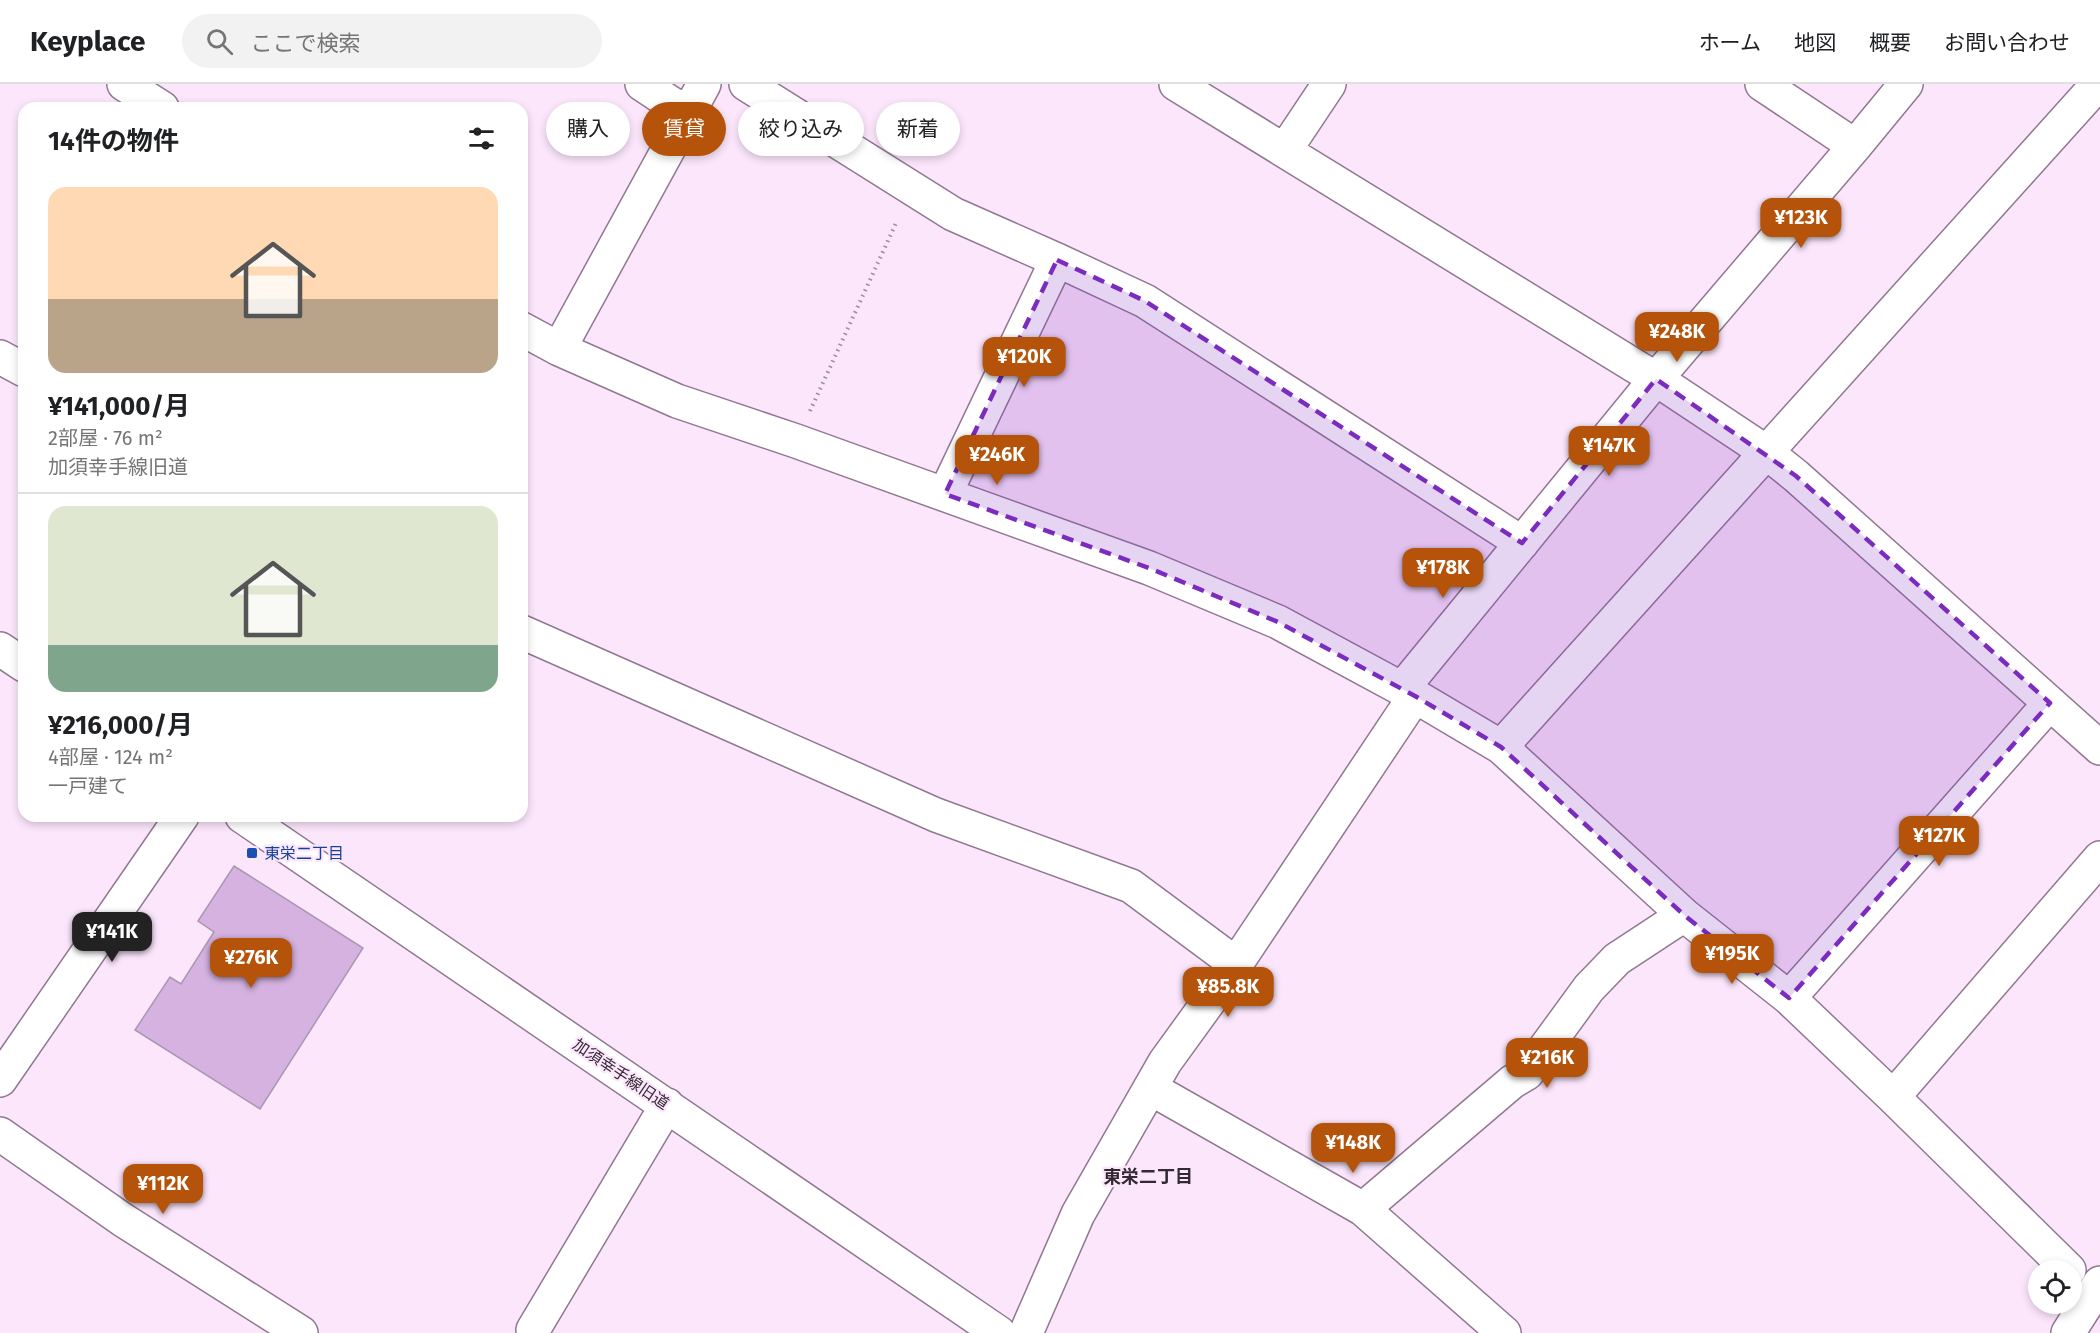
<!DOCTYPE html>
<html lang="ja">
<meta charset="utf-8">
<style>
body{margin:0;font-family:"Fira Sans","Noto Sans JP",sans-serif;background:#f2f2f2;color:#202124;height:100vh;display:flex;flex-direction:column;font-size:22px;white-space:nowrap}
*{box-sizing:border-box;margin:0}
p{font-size:20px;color:#757577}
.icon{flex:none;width:33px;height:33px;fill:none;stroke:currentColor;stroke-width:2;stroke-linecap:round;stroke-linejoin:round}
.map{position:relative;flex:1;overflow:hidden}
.side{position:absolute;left:18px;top:18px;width:510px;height:720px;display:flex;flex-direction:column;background:#fff;border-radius:18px;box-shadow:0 3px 9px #0003}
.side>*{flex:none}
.guide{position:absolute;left:546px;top:18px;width:570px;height:54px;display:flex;gap:12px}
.tools{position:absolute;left:2028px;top:1176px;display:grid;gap:12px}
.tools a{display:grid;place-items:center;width:54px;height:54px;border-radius:50%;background:#fff;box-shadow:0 3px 9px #0003;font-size:30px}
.price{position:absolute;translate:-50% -51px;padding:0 14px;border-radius:12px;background:#b45309;color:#fff;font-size:20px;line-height:39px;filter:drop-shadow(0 2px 3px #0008)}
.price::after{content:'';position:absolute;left:50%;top:36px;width:18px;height:14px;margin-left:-9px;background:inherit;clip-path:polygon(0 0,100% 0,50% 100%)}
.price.on{background:#222;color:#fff}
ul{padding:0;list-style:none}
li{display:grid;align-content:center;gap:12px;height:318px;padding:0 30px}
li+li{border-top:2px solid #e0e0e0}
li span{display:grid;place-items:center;height:186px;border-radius:18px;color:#555}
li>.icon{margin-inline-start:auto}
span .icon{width:108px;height:108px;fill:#fffc;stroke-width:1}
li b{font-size:26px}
h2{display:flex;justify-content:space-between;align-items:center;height:72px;padding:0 30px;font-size:26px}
.tag{padding:0 21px;border-radius:27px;background:#fff;box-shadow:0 3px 9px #0003;font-size:21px;line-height:54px}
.tag.on{background:#b45309;color:#fff}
header{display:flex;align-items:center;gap:36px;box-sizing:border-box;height:84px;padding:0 30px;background:#fff;border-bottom:2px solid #e0e0e0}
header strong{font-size:28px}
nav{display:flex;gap:33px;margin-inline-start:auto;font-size:21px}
.search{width:420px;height:54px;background:#f2f2f2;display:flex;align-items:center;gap:15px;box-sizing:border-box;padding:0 21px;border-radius:33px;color:#757577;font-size:22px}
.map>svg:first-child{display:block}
.building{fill:#d5b2e0;stroke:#ab96b2;stroke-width:1.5}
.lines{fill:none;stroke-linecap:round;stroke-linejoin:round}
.minor-casing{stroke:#907891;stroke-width:36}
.major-casing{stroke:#907891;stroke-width:36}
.path{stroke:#9b8a9b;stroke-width:4;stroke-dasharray:1.5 4.5;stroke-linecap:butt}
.minor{stroke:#fff;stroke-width:33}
.major{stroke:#fff;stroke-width:33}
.marked{fill:#7b2cbf;fill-opacity:0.2;stroke:#7b2cbf;stroke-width:4.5;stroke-dasharray:12 8;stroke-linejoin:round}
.transit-dot{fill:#1a4fb4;stroke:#fce6fc;stroke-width:2}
.labels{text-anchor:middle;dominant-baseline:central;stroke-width:4.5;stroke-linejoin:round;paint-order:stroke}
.transit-label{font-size:16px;fill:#164399;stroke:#fce6fc;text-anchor:start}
.street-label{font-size:16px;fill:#332933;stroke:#fce6fc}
.neighbourhood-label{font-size:18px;font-weight:bold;fill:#332933;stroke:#fce6fc}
</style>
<header>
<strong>Keyplace</strong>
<div class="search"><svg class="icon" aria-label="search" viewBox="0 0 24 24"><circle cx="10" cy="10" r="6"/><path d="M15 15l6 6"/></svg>ここで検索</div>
<nav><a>ホーム</a><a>地図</a><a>概要</a><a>お問い合わせ</a></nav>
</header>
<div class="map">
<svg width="2100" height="1249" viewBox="0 0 2100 1249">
<rect width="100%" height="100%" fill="#fce6fc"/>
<path class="building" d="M234 782 363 864 260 1025 135 946 170 893 181 900 214 848 198 837Z"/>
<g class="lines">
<defs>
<path id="minor" d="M124 0 162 24
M642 0 669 18 688 29
M746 0 953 130 1057 176 1145 217 1522 459
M1176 0 1656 295 1766 368 1796 392 2100 664
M1762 0 1855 62
M1285 66 1329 0
M522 245 559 265 677 317 796 357 1149 484 1278 538 1415 612 1501 663 1684 831 1789 914 1893 1013 2069 1186
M559 265 704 0
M0 273 24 286
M945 410 1057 176
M522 548 936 731 1131 802 1236 880
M0 565 24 581
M1402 605 1656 295 1855 62 1906 0
M1501 663 2098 0
M242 732 999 1249
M1789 914 2050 619
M0 996 182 732
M1150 1004 1363 1125 1504 1249
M1893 1013 2100 774
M0 1050 123 1136 301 1249
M1363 1125 1512 998 1527 989 1589 904 1617 875 1684 831
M533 1246 667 1021
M1026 1249 1078 1130 1165 978 1236 880 1415 612"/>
<path id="major" d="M2068 1249 2100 1199"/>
</defs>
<use href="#minor" class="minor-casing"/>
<use href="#major" class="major-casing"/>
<path class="path" d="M810 327 897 137"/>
<use href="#minor" class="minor"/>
<use href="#major" class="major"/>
</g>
<path class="marked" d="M1057 176 1145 217 1522 459 1656 295 1796 392 2050 619 1789 914 1684 831 1501 663 1415 612 1278 538 1149 484 945 410Z"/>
<rect class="transit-dot" x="246" y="763" width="12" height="12" rx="3"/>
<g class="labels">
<g class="transit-label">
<text x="264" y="769">東栄二丁目</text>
</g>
<g class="street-label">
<text transform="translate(621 990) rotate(34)">加須幸手線旧道</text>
</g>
<g class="neighbourhood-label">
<text x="1148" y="1093">東栄二丁目</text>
</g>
</g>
</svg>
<div class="tools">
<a><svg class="icon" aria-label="locate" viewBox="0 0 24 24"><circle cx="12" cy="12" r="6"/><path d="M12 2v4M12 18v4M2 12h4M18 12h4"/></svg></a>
</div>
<b class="price" style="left:1801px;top:165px">¥123K</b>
<b class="price" style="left:1677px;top:279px">¥248K</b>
<b class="price" style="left:1024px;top:304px">¥120K</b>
<b class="price" style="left:1609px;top:393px">¥147K</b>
<b class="price" style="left:997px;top:402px">¥246K</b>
<b class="price" style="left:1443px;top:515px">¥178K</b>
<b class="price" style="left:1939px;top:783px">¥127K</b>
<b class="price on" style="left:112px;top:879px">¥141K</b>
<b class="price" style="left:1732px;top:901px">¥195K</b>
<b class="price" style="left:251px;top:905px">¥276K</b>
<b class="price" style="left:1228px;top:934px">¥85.8K</b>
<b class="price" style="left:1547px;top:1005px">¥216K</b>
<b class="price" style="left:1353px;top:1090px">¥148K</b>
<b class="price" style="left:163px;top:1131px">¥112K</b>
<div class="guide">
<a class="tag">購入</a>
<a class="tag on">賃貸</a>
<a class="tag">絞り込み</a>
<a class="tag">新着</a>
</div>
<section class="side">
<h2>14件の物件<svg class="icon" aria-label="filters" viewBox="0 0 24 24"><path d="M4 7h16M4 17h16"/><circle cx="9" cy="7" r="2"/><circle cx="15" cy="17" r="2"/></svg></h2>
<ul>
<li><span style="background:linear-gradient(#ffd9b3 60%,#b9a48a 0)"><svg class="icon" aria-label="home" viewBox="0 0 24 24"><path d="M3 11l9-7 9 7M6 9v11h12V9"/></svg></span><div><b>¥141,000/月</b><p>2部屋 · 76 m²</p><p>加須幸手線旧道</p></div></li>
<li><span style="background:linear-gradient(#dfe7d0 75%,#7fa58c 0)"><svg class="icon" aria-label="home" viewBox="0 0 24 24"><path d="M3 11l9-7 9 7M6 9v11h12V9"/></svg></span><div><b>¥216,000/月</b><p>4部屋 · 124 m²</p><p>一戸建て</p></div></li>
</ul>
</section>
</div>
